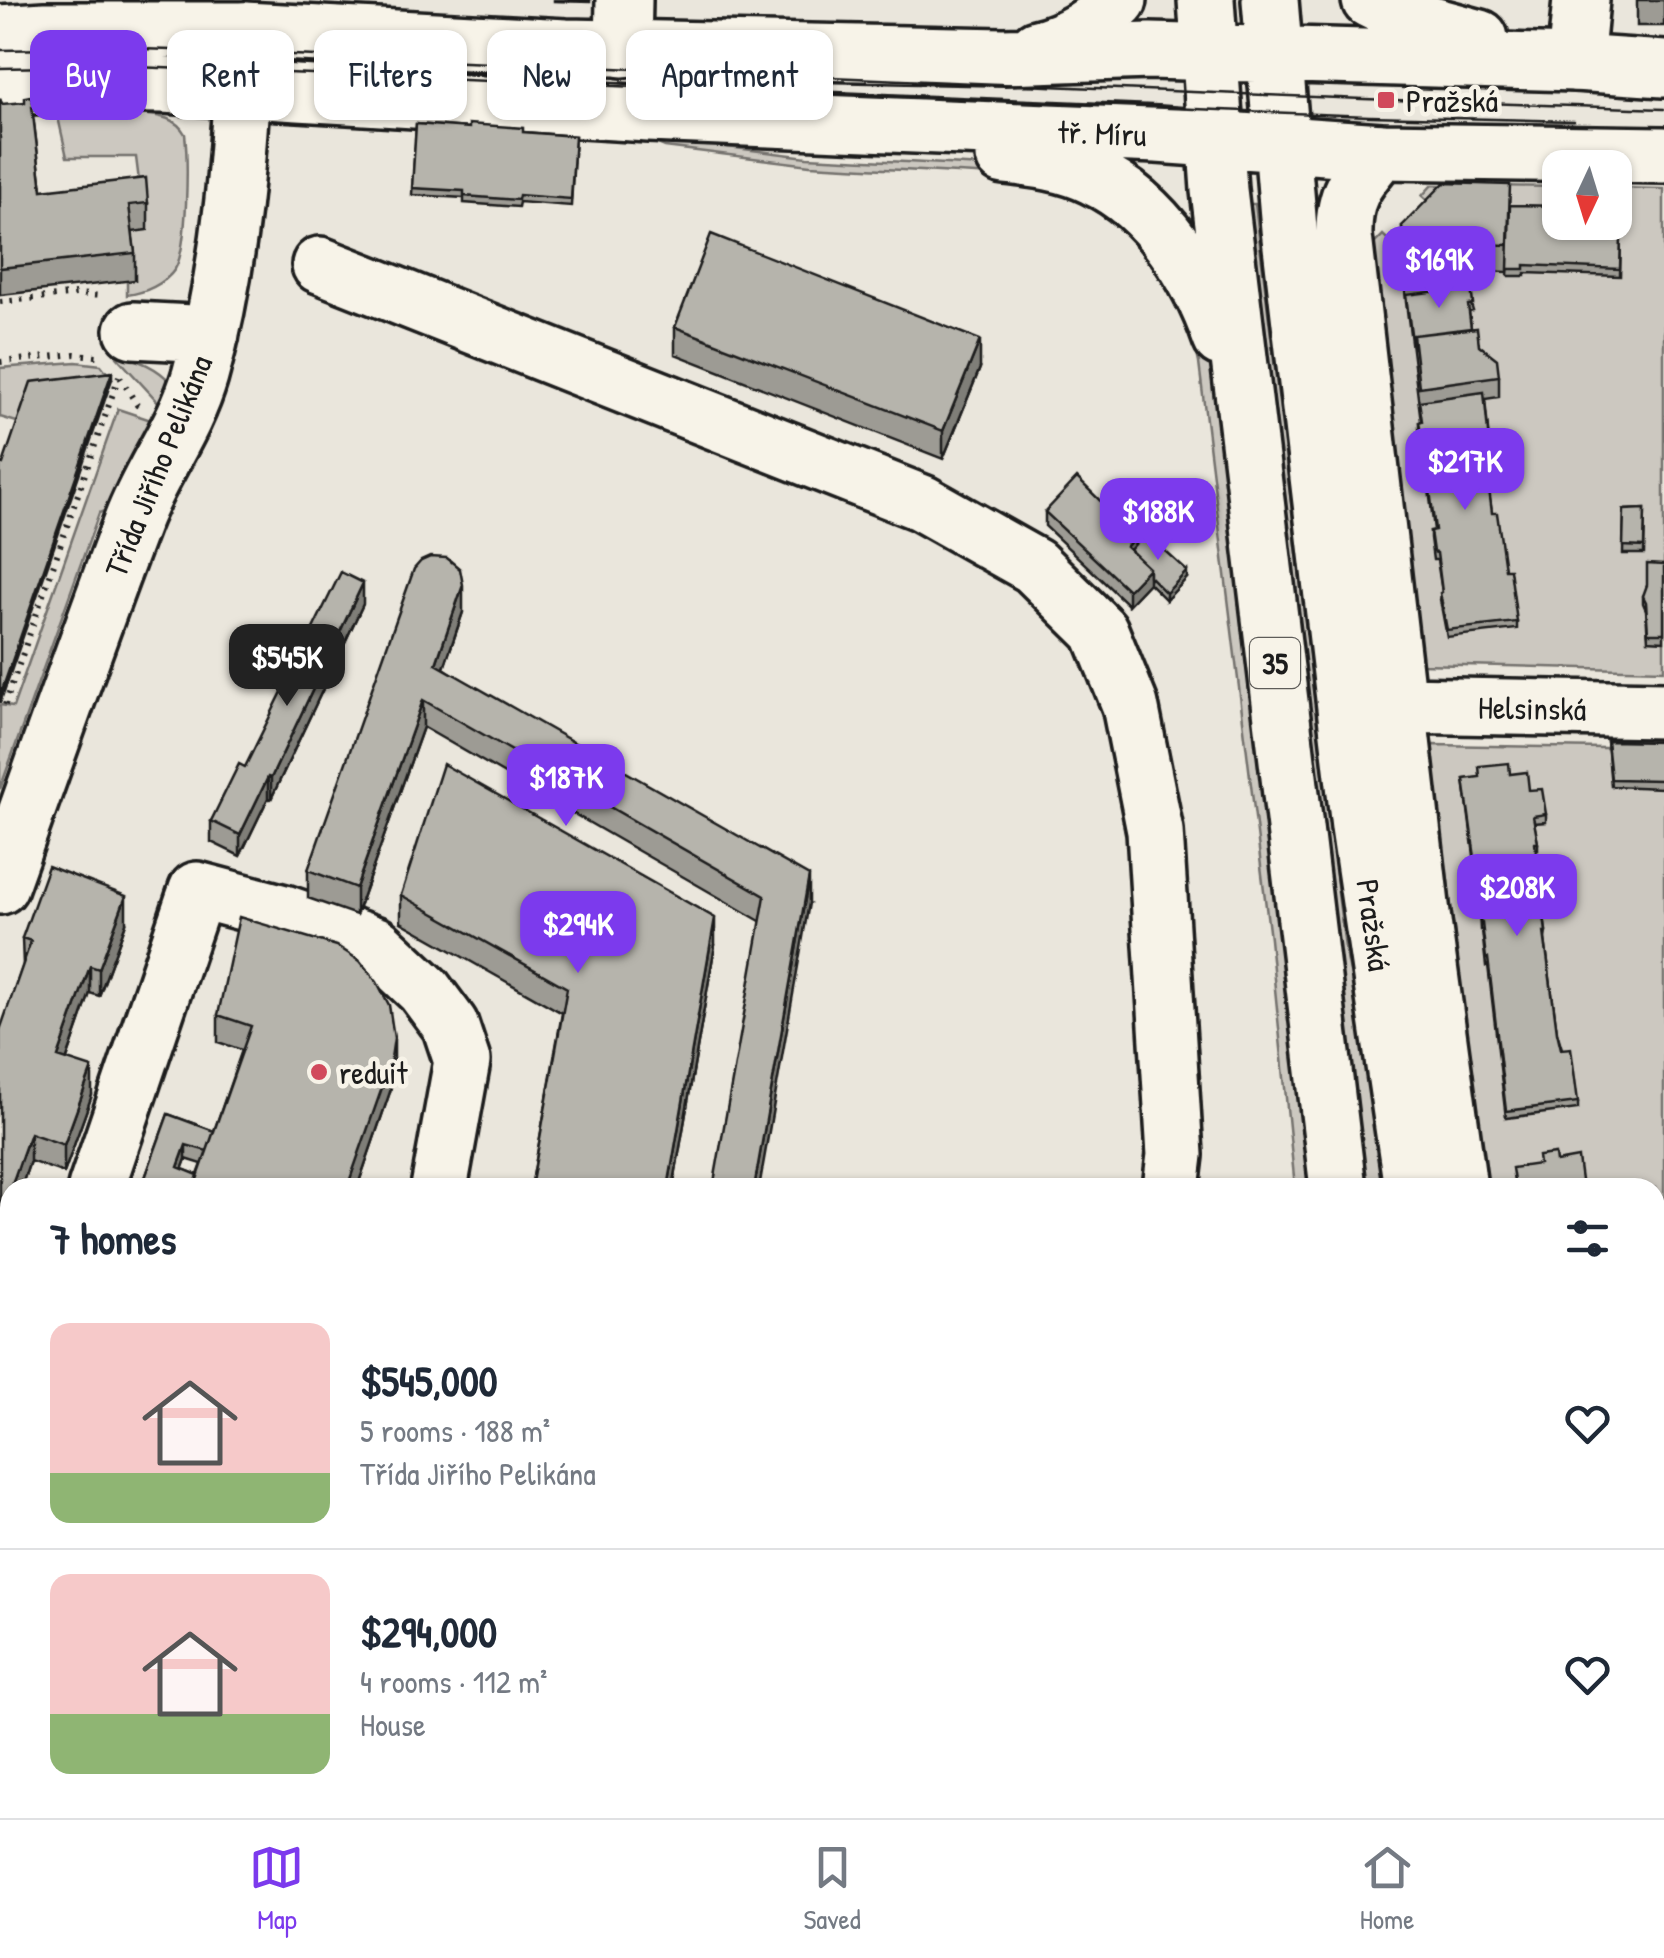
<!DOCTYPE html>
<meta charset="utf-8">
<style>
body{margin:0;font-family:"Patrick Hand",sans-serif;background:#f2f2f3;color:#1f2937;height:100vh;display:flex;flex-direction:column;font-size:38px;white-space:nowrap}
*{box-sizing:border-box;margin:0}
p{font-size:32px;color:#747a83}
.icon{flex:none;width:55px;height:55px;fill:none;stroke:currentColor;stroke-width:2;stroke-linecap:round;stroke-linejoin:round}
.map{position:relative;flex:1;overflow:hidden}
.drawer{position:absolute;left:0px;top:1178px;width:1665px;height:642px;display:flex;flex-direction:column;background:#fff;border-radius:30px 30px 0 0;box-shadow:0 2px 8px #0004}
.drawer>*{flex:none}
.guide{position:absolute;left:30px;top:30px;width:1000px;height:90px;display:flex;gap:20px}
.needle{width:65px;rotate:184deg}
.controls{position:absolute;left:1542px;top:150px;display:grid;gap:20px}
.controls a{display:grid;place-items:center;width:90px;height:90px;border-radius:20px;background:#fff;box-shadow:0 2px 8px #0004;font-size:50px}
.price{position:absolute;translate:-50% -85px;padding:0 22px;border-radius:20px;background:#7c3aed;color:#fff;font-size:32px;line-height:65px;filter:drop-shadow(0 2px 5px #0008)}
.price::after{content:'';position:absolute;left:50%;top:60px;width:30px;height:22px;margin-left:-15px;background:inherit;clip-path:polygon(0 0,100% 0,50% 100%)}
.price.on{background:#222;color:#fff}
ul{padding:0;list-style:none}
li{display:flex;align-items:center;gap:30px;height:250px;padding:0 50px}
li+li{border-top:2px solid #e0e1e3}
li span{display:grid;place-items:center;flex:none;width:280px;height:200px;border-radius:20px;color:#555}
li>.icon{margin-inline-start:auto}
span .icon{width:120px;height:120px;fill:#fffc;stroke-width:1}
li b{font-size:42px}
h2{display:flex;justify-content:space-between;align-items:center;height:120px;padding:0 50px;font-size:42px}
.tag{padding:0 35px;border-radius:20px;background:#fff;box-shadow:0 2px 8px #0004;font-size:35px;line-height:90px}
.tag.on{background:#7c3aed;color:#fff}
.menu{display:flex;justify-content:space-around;align-items:center;height:140px;border-top:2px solid #e0e1e3;background:#fff;font-size:28px;color:#747a83}
.menu a{display:grid;justify-items:center;gap:5px}
.menu .on{color:#7c3aed}
.map>svg:first-child{display:block}
.green{fill:#ccc8c0;stroke:#74726e;stroke-width:2.5}
.lines{fill:none;stroke-linecap:round;stroke-linejoin:round}
.minor-casing{stroke:#1c1c1c;stroke-width:62}
.major-casing{stroke:#1c1c1c;stroke-width:62}
.path{stroke:#1c1c1c;stroke-width:6;stroke-dasharray:2.5 8;stroke-linecap:butt}
.minor{stroke:#f7f3e8;stroke-width:55}
.major{stroke:#f7f3e8;stroke-width:55}
.tram{stroke:#1c1c1c;stroke-width:2.5}
.wall{fill:#9d9b94;stroke:#1c1c1c;stroke-width:2.5;fill-rule:evenodd}
.shaded-wall{fill:#7f7e78;stroke:#1c1c1c;stroke-width:2.5}
.building{fill:#b6b4ac;stroke:#1c1c1c;stroke-width:2.5}
.poi-dot{fill:#d1495b;stroke:#f7f3e8;stroke-width:4}
.labels{text-anchor:middle;dominant-baseline:central;stroke-width:9;stroke-linejoin:round;paint-order:stroke}
.shield{fill:#f7f3e8;stroke:#5e5c59;stroke-width:2.5}
.shield-label{font-size:30px;font-weight:bold;fill:#1c1c1c}
.poi-label{font-size:32px;fill:#1c1c1c;stroke:#f7f3e8;text-anchor:start}
.street-label{font-size:32px;fill:#1c1c1c;stroke:#f7f3e8}
</style>
<div class="map">
<svg width="1664" height="1818" viewBox="0 0 1664 1818">
<rect width="100%" height="100%" fill="#eae6dc"/>
<filter id="ink" filterUnits="userSpaceOnUse"><feTurbulence type="fractalNoise" baseFrequency=".01" numOctaves="2"/><feDisplacementMap in="SourceGraphic" scale="20" xChannelSelector="R" yChannelSelector="G"/><feConvolveMatrix kernelMatrix="1 2 1 2 8 2 1 2 1" color-interpolation-filters="sRGB"/></filter>
<g filter="url(#ink)">
<path class="green" d="M139 114C158 116 175 116 185 134 188 161 188 248 175 269 165 284 144 293 127 295V281L135 280 129 232 142 205 136 157H67L58 117Z
M656 138 807 157 985 166 1100 206 1013 176 810 165 665 147 658 144Z
M1432 185 1560 187V222H1615V188L1664 189V670L1421 664 1370 248 1383 235 1402 253 1441 213 1422 196Z
M1245 204H1255L1339 901 1345 948 1366 1049 1388 1187H1361Z
M1181 302 1205 336 1217 379 1313 1187H1295L1270 939 1199 363 1192 330Z
M117 354C138 360 158 367 172 384L161 405 117 357Z
M76 362 101 365 112 379 31 390 20 423 0 417V368Z
M118 409 163 424 120 505 99 513 0 789V705L13 707Z
M1431 745 1664 749V1746L1655 1740V1188L1486 1187Z
M1217 1810H1480L1486 1818H1208Z"/>
<g class="lines">
<defs>
<path id="minor" d="M623 49 624 0
M1575 63 1581 0
M1381 151C1356 180 1343 195 1344 236L1422 914 1459 1188
M320 265 922 503 1034 566 1100 631 1130 705 1155 831 1175 1155 1171 1188
M133 330 211 334
M1400 705 1664 710
M0 886C44 764 86 642 132 521 151 471 185 428 200 376 232 263 240 147 244 30
M96 1188 197 890 284 913 376 945 424 990 450 1025 462 1061 439 1188
M0 1391 10 1394
M0 1579 10 1554
M1655 1771 1664 1774
M1576 1810 1581 1818
M687 1818 695 1810
M1154 1818 1164 1810"/>
<path id="major" d="M1206 0 1219 190 1338 1188
M1270 0 1289 229 1359 827 1412 1188
M1370 0 1406 18 1480 38
M0 33 45 30H244L566 47 1004 56 1150 51 1575 63 1664 69
M1037 48C1070 40 1095 24 1119 0
M0 87 83 84 163 85 649 114 1157 135 1381 151 1664 155
M1004 156C1034 159 1066 163 1094 177 1157 206 1199 275 1221 338
M1526 1810 1531 1818
M1607 1810 1613 1818"/>
</defs>
<use href="#minor" class="minor-casing"/>
<use href="#major" class="major-casing"/>
<path class="path" d="M0 302 76 294 102 296
M0 362 75 354 97 356
M120 377 137 405 141 407
M5 705 119 376"/>
<use href="#minor" class="minor"/>
<use href="#major" class="major"/>
<path class="tram" d="M0 50 107 48 172 50 1363 99 1664 109
M0 68 110 66 1369 116 1574 121"/>
</g>
<path class="wall" d="M554 0H590V2L554 1Z
M1637 0H1664V26H1637Z
M0 99 2 104 34 124 42 190 148 203V230L132 232 135 253V280L0 295Z
M416 124 575 136 571 206 519 202 518 207 464 203V198L412 195Z
M1510 205 1612 236H1621L1620 276 1525 273V276H1508L1509 261 1508 272 1475 271 1466 280V288L1473 311 1469 312 1471 328 1479 345 1499 376V397L1485 399 1492 473V480H1487L1492 513 1517 622V629L1447 637 1440 600 1442 592 1437 560H1433L1430 538V531L1434 530 1428 481H1423L1421 471V464H1425L1419 429V422L1421 421 1406 302 1402 253V226Z
M675 327 980 368 943 459 675 354Z
M1645 509 1644 554H1623L1624 510Z
M1045 512 1136 543 1187 578 1166 600 1149 583 1128 605 1045 526Z
M1664 565V641L1648 640 1646 610 1643 603V596Z
M363 604 271 799 268 798 240 856 211 842V821L245 767Z
M463 612 444 668 809 903 760 921 423 727 356 915 308 898V870Z
M1607 741 1664 742 1662 788 1611 786Z
M1510 774 1529 790 1546 814V822L1534 823 1538 843V850H1536L1546 932 1545 939 1557 1032 1578 1102V1109L1506 1118 1488 965 1486 966 1482 930H1480L1478 886 1464 779Z
M401 895 715 945 673 1188H531L562 1013 401 922Z
M126 923 99 996 90 993 67 1059 92 1095 64 1173 30 1161 7 1227V1254L1 1030 23 965 22 938Z
M218 1015 394 1066 390 1092 357 1188H145V1178L168 1114 214 1131 242 1050 218 1042ZM186 1159 202 1164 198 1175 182 1169Z
M10 1810H49L46 1818H0Z"/>
<path class="shaded-wall" d="M1475 244V271L1466 280 1464 255Z
M980 340V368L943 459V431Z
M112 372V379L0 703V696Z
M1136 536V550L1130 557 1126 547Z
M1149 568V583L1128 605V590Z
M1187 571V578L1166 600V593Z
M363 583V604L271 799V778Z
M463 585V612L436 691V664Z
M423 700V727L356 915V888Z
M268 777V798L240 856V835Z
M809 876V903L759 1188H754Z
M126 896V923L99 996V969Z
M715 918V945L673 1188H668Z
M90 966V993L58 1084V1057Z
M394 1038V1066L390 1092 357 1188H347Z
M92 1068V1095L64 1173V1145Z
M30 1133V1161L21 1188H11Z
M186 1145V1159L178 1181V1167Z
M10 1190V1218L0 1245V1218Z
M7 1227V1254L0 1274V1247Z
M41 1810H49L46 1818H40Z"/>
<path class="building" d="M31 96 34 106H32L42 190 146 178 148 203 129 205 135 253 0 268V99L2 104 25 102V97Z
M416 124 469 128V124L523 128V132L575 136 571 199 519 195 518 200 464 196V191L412 188Z
M1444 183 1510 185 1508 245 1475 244 1464 255 1466 268 1406 275 1402 226Z
M1510 205 1560 206V222H1612L1611 236H1621L1620 269 1525 265V269H1508Z
M711 234 980 340 943 431 675 327Z
M1471 287 1473 304 1468 305 1471 328 1413 335V349L1406 295Z
M1477 328 1479 345 1497 359 1499 376 1419 387 1413 335Z
M112 372 0 696V463L3 464 31 382Z
M1484 392 1492 473H1487L1492 513H1497L1505 569H1510L1517 622 1447 630 1440 593 1442 592 1437 553 1433 552 1430 531 1435 530 1428 474H1423L1421 464 1426 463 1419 422 1422 421 1419 401Z
M1077 478 1136 536 1126 547 1149 568 1128 590 1045 512Z
M1645 509 1644 547 1623 546 1624 510Z
M1145 533 1187 571 1166 593 1149 576V568L1130 550Z
M430 557 447 558 460 569 463 585 436 664 809 876 754 1188H713L765 896 423 700 356 888 308 870 414 569 421 561Z
M1647 564 1664 565V633H1648L1646 602 1643 596 1647 585Z
M341 572 363 583 271 778 268 777 240 835 211 821 239 764 245 767Z
M1607 741 1664 742 1662 780 1611 779Z
M1509 763 1510 774 1527 772 1529 790 1542 789 1546 814 1533 816 1538 843H1535L1546 932H1544L1557 1032 1561 1049 1571 1048 1578 1102 1506 1111 1488 958 1486 959 1482 923 1480 922 1478 879 1464 779 1480 777 1479 766Z
M443 764 715 918 668 1188H531L567 988 401 895Z
M48 866 126 896 99 969 90 966 58 1057 92 1068 64 1145 30 1133 0 1218V1030L31 941 22 938Z
M239 917 337 946 360 961 377 982 389 1005 394 1038 390 1065 347 1188H194L251 1026 218 1015Z
M168 1114 214 1131 207 1151 186 1145 178 1167 198 1175 194 1188H170L145 1178Z
M1555 1154 1556 1162 1578 1158 1582 1188H1515L1512 1168 1539 1164 1538 1156Z
M0 1225 7 1227 0 1247Z
M10 1696V1810H24L21 1818H0V1722Z"/>
</g>
<g class="poi-dot">
<rect x="1376" y="90" width="20" height="20" rx="5"/>
<circle cx="319" cy="1072" r="10"/>
</g>
<g class="labels">
<rect class="shield" x="1250" y="638" width="50" height="50" rx="8"/>
<g class="shield-label">
<text x="1275" y="663">35</text>
</g>
<g class="poi-label">
<text x="1406" y="100">Pražská</text>
<text x="339" y="1072">reduit</text>
</g>
<g class="street-label">
<text transform="translate(1102 133) rotate(2)">tř. Míru</text>
<text transform="translate(158 466) rotate(-68)">Třída Jiřího Pelikána</text>
<text transform="translate(1532 708) rotate(1)">Helsinská</text>
<text transform="translate(1374 925) rotate(82)">Pražská</text>
</g>
</g>
</svg>
<div class="controls">
<a><svg class="needle" viewBox="-14 -14 28 28"><path d="M0-13l5 13h-10z" fill="#e53935"/><path d="M0 13l5-13h-10z" fill="#747a83"/></svg></a>
</div>
<b class="price" style="left:1439px;top:311px">$169K</b>
<b class="price" style="left:1465px;top:513px">$217K</b>
<b class="price" style="left:1158px;top:563px">$188K</b>
<b class="price on" style="left:287px;top:709px">$545K</b>
<b class="price" style="left:566px;top:829px">$187K</b>
<b class="price" style="left:1517px;top:939px">$208K</b>
<b class="price" style="left:578px;top:976px">$294K</b>
<div class="guide">
<a class="tag on">Buy</a>
<a class="tag">Rent</a>
<a class="tag">Filters</a>
<a class="tag">New</a>
<a class="tag">Apartment</a>
</div>
<section class="drawer">
<h2>7 homes<svg class="icon" aria-label="filters" viewBox="0 0 24 24"><path d="M4 7h16M4 17h16"/><circle cx="9" cy="7" r="2"/><circle cx="15" cy="17" r="2"/></svg></h2>
<ul>
<li><span style="background:linear-gradient(#f6c9c9 75%,#8fb573 0)"><svg class="icon" aria-label="home" viewBox="0 0 24 24"><path d="M3 11l9-7 9 7M6 9v11h12V9"/></svg></span><div><b>$545,000</b><p>5 rooms · 188 m²</p><p>Třída Jiřího Pelikána</p></div><svg class="icon" aria-label="heart" viewBox="0 0 24 24"><path d="M12 20l-8-8c-3-5 5-10 8-4 3-6 11-1 8 4z"/></svg></li>
<li><span style="background:linear-gradient(#f6c9c9 70%,#8fb573 0)"><svg class="icon" aria-label="home" viewBox="0 0 24 24"><path d="M3 11l9-7 9 7M6 9v11h12V9"/></svg></span><div><b>$294,000</b><p>4 rooms · 112 m²</p><p>House</p></div><svg class="icon" aria-label="heart" viewBox="0 0 24 24"><path d="M12 20l-8-8c-3-5 5-10 8-4 3-6 11-1 8 4z"/></svg></li>
</ul>
</section>
</div>
<nav class="menu">
<a class="on"><svg class="icon" aria-label="map" viewBox="0 0 24 24"><path d="M3 6l6-2 6 2 6-2v14l-6 2-6-2-6 2zM9 4v14M15 6v14"/></svg>Map</a>
<a><svg class="icon" aria-label="saved" viewBox="0 0 24 24"><path d="M7 4h10v16l-5-4-5 4z"/></svg>Saved</a>
<a><svg class="icon" aria-label="home" viewBox="0 0 24 24"><path d="M3 11l9-7 9 7M6 9v11h12V9"/></svg>Home</a>
</nav>
